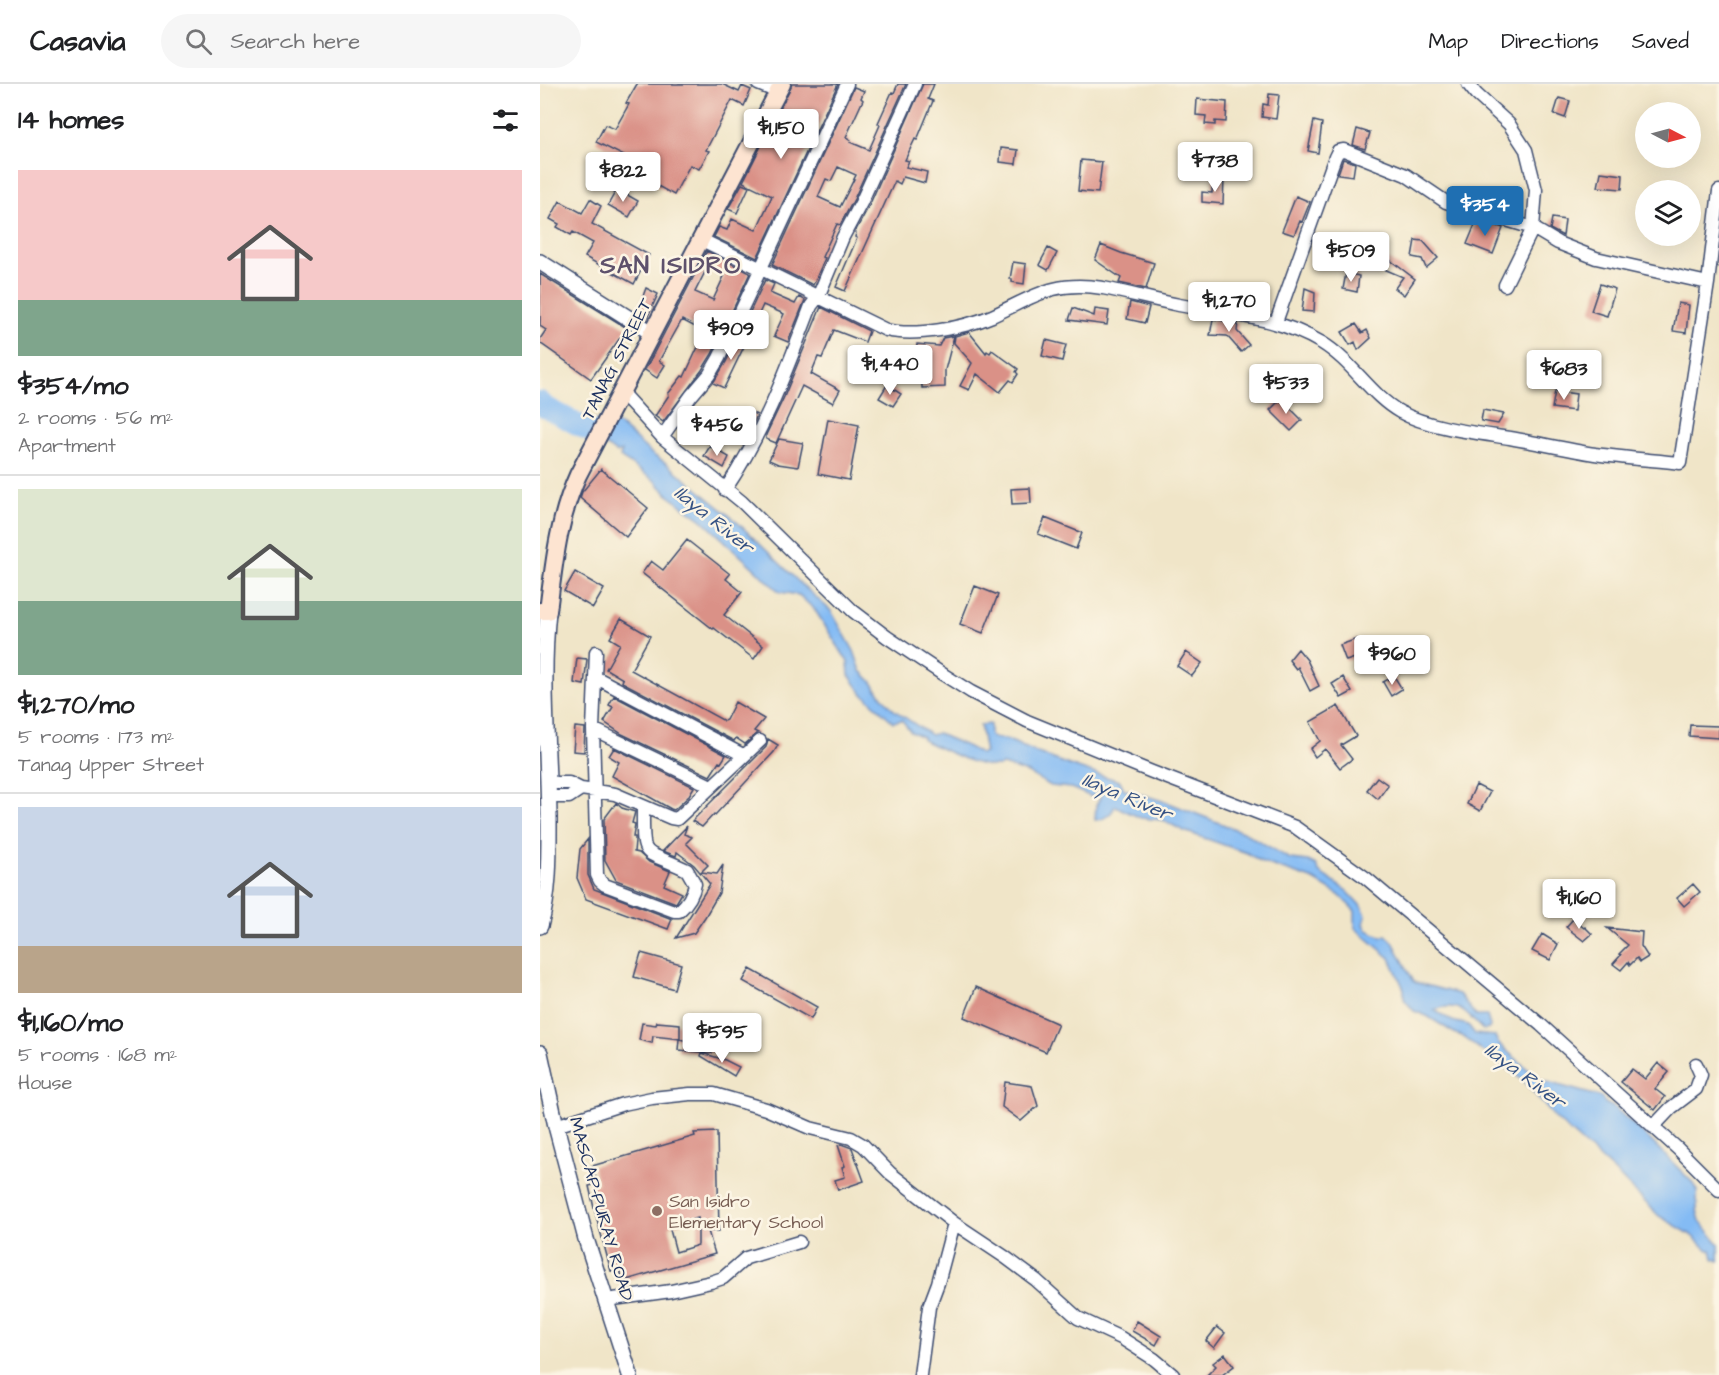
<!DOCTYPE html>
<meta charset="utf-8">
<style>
body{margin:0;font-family:"Architects Daughter",sans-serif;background:#f6f6f6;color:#202124;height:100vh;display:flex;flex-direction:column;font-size:22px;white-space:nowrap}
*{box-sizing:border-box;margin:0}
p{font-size:20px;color:#757577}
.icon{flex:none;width:33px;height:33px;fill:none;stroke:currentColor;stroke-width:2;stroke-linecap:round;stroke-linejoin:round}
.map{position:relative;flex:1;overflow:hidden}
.side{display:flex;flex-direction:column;background:#fff;width:540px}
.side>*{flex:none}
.needle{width:39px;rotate:96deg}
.controls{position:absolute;left:1095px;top:18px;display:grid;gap:12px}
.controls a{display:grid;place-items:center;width:66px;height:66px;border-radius:50%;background:#fff;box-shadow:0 6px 24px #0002;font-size:30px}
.price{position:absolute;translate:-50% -51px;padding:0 14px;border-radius:6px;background:#fff;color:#222;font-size:20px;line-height:39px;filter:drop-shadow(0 2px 3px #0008)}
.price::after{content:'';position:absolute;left:50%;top:36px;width:18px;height:14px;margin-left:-9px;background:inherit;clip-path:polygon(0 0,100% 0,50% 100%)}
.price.current{background:#1f6fb2;color:#fff}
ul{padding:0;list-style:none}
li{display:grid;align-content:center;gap:12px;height:318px;padding:0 18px}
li+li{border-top:2px solid #e0e0e0}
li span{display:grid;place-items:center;height:186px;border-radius:0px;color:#555}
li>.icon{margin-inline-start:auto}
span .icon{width:108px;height:108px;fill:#fffc;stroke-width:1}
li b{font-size:26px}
h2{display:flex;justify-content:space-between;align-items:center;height:72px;padding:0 18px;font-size:26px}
header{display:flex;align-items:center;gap:36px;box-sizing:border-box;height:84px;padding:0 30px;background:#fff;border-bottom:2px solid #e0e0e0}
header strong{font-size:28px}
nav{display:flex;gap:33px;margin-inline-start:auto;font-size:21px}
.search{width:420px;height:54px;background:#f6f6f6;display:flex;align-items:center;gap:15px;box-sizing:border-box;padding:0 21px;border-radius:33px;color:#757577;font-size:22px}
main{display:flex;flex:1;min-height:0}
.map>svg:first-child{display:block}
.water{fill:#84bbf4;stroke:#5075a9;stroke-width:1.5}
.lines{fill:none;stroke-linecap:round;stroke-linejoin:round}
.river{stroke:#84bbf4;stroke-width:22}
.building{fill:#da9187;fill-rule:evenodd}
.minor-casing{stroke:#3b4a6e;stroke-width:15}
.tertiary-casing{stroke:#3b4a6e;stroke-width:18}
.secondary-casing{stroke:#3b4a6e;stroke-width:20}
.minor{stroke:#fff;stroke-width:12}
.tertiary{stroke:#fff;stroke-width:15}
.secondary{stroke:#fde4d1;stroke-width:16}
.education-dot{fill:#8d6e63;stroke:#fcf5e5;stroke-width:2}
.labels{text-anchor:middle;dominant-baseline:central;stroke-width:5;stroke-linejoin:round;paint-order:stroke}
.street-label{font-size:18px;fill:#1b2f5e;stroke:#fcf5e5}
.education-label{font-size:18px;fill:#785e54;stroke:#fcf5e5;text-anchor:start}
.water-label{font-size:20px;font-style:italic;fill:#355284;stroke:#fcf5e5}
.district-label{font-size:24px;font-weight:bold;letter-spacing:1.5px;fill:#5e516c;stroke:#fcf5e5}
</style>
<header>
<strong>Casavia</strong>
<div class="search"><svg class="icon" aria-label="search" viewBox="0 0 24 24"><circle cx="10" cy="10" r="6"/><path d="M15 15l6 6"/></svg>Search here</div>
<nav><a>Map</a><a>Directions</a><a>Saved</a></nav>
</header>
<main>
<section class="side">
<h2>14 homes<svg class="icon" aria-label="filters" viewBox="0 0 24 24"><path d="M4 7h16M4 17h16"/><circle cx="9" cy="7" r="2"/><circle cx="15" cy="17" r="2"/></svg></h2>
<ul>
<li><span style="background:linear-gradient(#f6c9c9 70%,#7fa58c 0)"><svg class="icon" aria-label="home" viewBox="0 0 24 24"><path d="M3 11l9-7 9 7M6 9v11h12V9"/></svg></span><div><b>$354/mo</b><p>2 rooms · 56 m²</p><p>Apartment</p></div></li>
<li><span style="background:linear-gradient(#dfe7d0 60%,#7fa58c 0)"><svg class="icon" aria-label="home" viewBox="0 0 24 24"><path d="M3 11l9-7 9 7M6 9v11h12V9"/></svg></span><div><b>$1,270/mo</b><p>5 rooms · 173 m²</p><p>Tanag Upper Street</p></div></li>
<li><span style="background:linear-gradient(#c9d6e8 75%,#b9a48a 0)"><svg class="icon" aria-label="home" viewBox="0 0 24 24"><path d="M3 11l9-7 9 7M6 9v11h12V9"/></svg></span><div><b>$1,160/mo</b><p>5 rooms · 168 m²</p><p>House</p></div></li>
</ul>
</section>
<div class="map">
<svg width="1179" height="1291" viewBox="0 0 1179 1291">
<rect width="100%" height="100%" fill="#fcf5e5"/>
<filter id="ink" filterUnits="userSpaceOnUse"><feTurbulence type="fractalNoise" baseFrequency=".0167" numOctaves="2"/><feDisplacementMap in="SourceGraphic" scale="12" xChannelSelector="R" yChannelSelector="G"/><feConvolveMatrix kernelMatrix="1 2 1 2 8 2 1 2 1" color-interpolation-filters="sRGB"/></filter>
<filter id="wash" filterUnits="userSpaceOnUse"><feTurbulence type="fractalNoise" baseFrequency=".008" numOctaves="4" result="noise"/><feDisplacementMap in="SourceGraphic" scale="24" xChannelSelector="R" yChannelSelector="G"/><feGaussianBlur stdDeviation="1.35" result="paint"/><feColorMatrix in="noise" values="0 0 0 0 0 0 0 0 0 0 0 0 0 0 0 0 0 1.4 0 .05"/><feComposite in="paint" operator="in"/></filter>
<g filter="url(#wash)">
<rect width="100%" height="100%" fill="#f0e5c8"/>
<path class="water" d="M0 312 8 320 17 325 32 328 42 334 80 341 113 371 126 379 196 437 258 497 291 527 314 567 321 587 331 597 343 614 354 626 391 651 398 649C411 657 427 660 440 670L445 669 440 641 450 640V652C456 657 461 653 468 656 503 672 542 687 580 697L584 705 629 719 705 749 750 775 768 777 776 781 779 788 807 807 822 823 826 831 824 840 827 846 842 853 846 851 853 858 874 898 919 910 936 932H947L950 942 949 945 943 946C926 930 920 916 894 926L912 937 928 941 935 950 955 952 958 959 1000 996 1061 1013 1065 1019 1075 1024 1110 1056 1152 1098 1157 1107V1126L1160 1137 1179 1160V1177L1173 1174 1171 1166H1168L1150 1150 1119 1132 1074 1087 1016 1035 984 997 922 952 916 950 887 932 874 927 864 915V905L850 874 815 844V827L799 811 774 796 722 778 707 769 644 747 623 736 601 734 575 722C572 730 564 736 555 736L556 722 563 707 556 708 552 713 531 704 511 702 488 689 463 681C445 688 405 666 387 658L382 655 383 653 371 648 362 636 353 638 322 609 309 591 308 578 275 526 259 511 240 508 233 502 162 436 129 412 115 397 80 373 82 367 76 369 41 343 39 346 29 342 30 341 26 333 23 332 19 336 11 333 6 326H0Z"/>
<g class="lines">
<path class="river" d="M0 318 5 323 54 349"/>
</g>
<g id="blocks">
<path class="building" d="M97 0H182L199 8 202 2 211 6 204 22 192 16 166 66 169 67 159 85 150 81 134 111 107 96 106 98 90 89 96 78 56 58 65 41 75 45 89 20 86 19Z
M252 0H298L217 174 174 153 179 143 187 146 192 135 216 146 219 140 232 112 203 98Z
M358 0H366L314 115 300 141 297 140 282 173 285 174 273 201 232 181 314 3 324 7 321 14 323 16 306 53 311 56 310 58 329 66 340 41 338 39 352 8 354 9ZM298 83 316 91 300 123 278 113 286 95 291 97Z
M383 0H394L388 15 393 17 377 56 375 55 365 76 369 77 366 83 387 88 385 99 363 93 360 100 355 97 305 207 296 203 317 154 315 153 316 149 315 148 329 122Z
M729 10 739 11 736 35 722 33 723 20 728 21Z
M1019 14 1030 17 1025 34 1014 30Z
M657 15 687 18 686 38 675 37V41L665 40 666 32 656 31Z
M774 37 782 39 778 69 768 67Z
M817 45 830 49 825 65 813 61Z
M461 64 478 66 476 80 460 78Z
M803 75 815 79 813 92 798 90Z
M541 76 562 78 558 109 538 107Z
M1061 88 1083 91 1082 105 1058 103Z
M673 94 684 95 683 120 662 118V108L672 109Z
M202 100 209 103 197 129 188 125Z
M77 105 98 117 89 133 68 121Z
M756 112 770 118 762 138 760 137 754 151 742 147Z
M50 115 61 122 52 140 109 171 94 200 45 173 53 159 33 148 31 151 17 143 19 140 10 135 20 117 42 129Z
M1012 134 1025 136 1023 152 1010 145Z
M937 136 963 144 953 170 927 160Z
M875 156 883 157 898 174 886 184 882 175 872 173Z
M561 161 581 169 614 179 606 205 579 199 581 194 555 176Z
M508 164 517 169 508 186 499 181Z
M167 167 210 189 172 270 162 286 123 338 115 332 129 311 128 310 142 292 144 293 165 248 142 236 119 277 125 281 117 294 105 286ZM168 182 185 190 173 216 155 208Z
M842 170 875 195 864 211 855 204 863 193 837 182Z
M473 178 486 180 484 200 472 198V195H470Z
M806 189 819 192 817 208 803 205Z
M0 190 87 244 51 295 0 259V255L6 246 0 242Z
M225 196 234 200 230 209 255 220 259 213 265 216 248 258 234 252 244 230 223 221 218 232 210 228Z
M1060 200 1075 205 1067 232 1051 227Z
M106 204 118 210 107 234 97 228 102 221 100 220Z
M765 204 775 208 774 228 762 227Z
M590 218 609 223 605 239 587 235Z
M1138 219 1149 221 1146 249 1133 247Z
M281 223 329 247 325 258 294 246 282 274 278 273 271 290 300 306 293 319 262 302 236 359 226 355V351L244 313Z
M533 224 554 232 555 225 569 227 567 241 529 236Z
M673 235 698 239 697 247 709 261 701 268 687 252 670 251Z
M816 240 822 249 827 246 831 254 818 266 815 258 810 261 802 248Z
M200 248 209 252 184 304 173 299 186 278Z
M429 248 446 269 447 267 450 269 452 266 478 285 476 288 478 290 473 298 470 296 460 308 437 290 429 306 420 302 432 279 414 259 415 252Z
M414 252 405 286V303L382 304 381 271H376L377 260 399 262 403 254Z
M506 256 526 261 522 277 502 272Z
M347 301 361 310 353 322 339 314Z
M1015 307 1036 310 1034 327 1012 324Z
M741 315 762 336 751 347 730 326Z
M205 326 217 331 211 345 199 339Z
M943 326 964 330 958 340 941 337Z
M288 335 319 341 309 396 278 390Z
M239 355 263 359 258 383 238 380 229 376Z
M170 362 189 373 184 384 164 372Z
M61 385 108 424 86 453 40 414 42 408Z
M490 404 491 419 472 420 471 405Z
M505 434 542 449 536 465 498 450Z
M147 456 190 490 186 495 202 508 184 531 223 562 214 575 174 544 173 545 102 489 111 477 123 486Z
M35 488 64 505 53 524 24 507Z
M435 502 458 511 443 549 420 540Z
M81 535 110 552 91 586 184 637 186 636 195 618 224 635 214 647 218 649 205 660 196 654 194 657 82 598 83 595 66 585 80 560 70 554Z
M817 555 834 561 830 569 806 577 800 561Z
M758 565 767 576 779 602 770 607 758 583 756 585 749 576Z
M646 568 662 579 652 592 637 582Z
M37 574 47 575 44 601 34 599Z
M854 592 862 605 851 612 843 598Z
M803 593 812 608 801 614 792 600Z
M74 612 186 671 181 679 179 678 170 692 82 650 64 638 73 623 69 621Z
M798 622 816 652 801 661 812 675 800 684 785 665 775 673 770 665 780 657 770 638Z
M1150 641 1179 642V654L1149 652Z
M35 643 45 644 44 668 33 667Z
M228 655 238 661 234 668 175 731 174 730 162 743 152 737 226 663Z
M74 664 154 703 148 713 134 726 131 725 72 692 79 678 69 672Z
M837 693 848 701 838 715 827 706Z
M936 701 950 708 940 727 927 720Z
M76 719 82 724 95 728 92 739 95 740 93 753H95V757L94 768 99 769 109 778 130 787 124 801 142 809 136 819 76 796 65 776 64 735Z
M147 742 144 750 152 753 146 759 168 781 161 788 177 790 183 781 179 809 165 833 154 849 136 854 170 800 154 781 137 768 136 772 123 767Z
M48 755V791L54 805 132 835 128 845 46 815 37 794 40 765Z
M1153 800 1160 808 1144 822 1137 814Z
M1033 835 1044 844 1045 843 1052 850 1044 857 1026 843Z
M1067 844 1102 848 1101 862 1108 873 1100 878 1097 874 1090 881 1088 878 1081 886 1073 880 1081 871 1079 870 1088 861Z
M1002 850 1018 860 1010 876 992 867Z
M101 869 141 880 134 905 94 893Z
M210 885 277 923 271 935 203 897Z
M436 903 518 940 506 968 424 933Z
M117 938 140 940V955L113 952 112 959 99 956 102 939 116 941Z
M139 955 174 962 172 969 138 966Z
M162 969 185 976 199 983 194 992 161 972Z
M1118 979 1129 988 1115 1005 1125 1013 1115 1026 1081 998 1092 985 1105 995Z
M465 998 492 1002 498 1022 481 1037 462 1023Z
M177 1048 179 1147H168L175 1170 83 1197 80 1185 71 1187 54 1124 49 1102 58 1100 52 1082 155 1052 154 1049ZM158 1134V1161L136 1168 129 1142Z
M301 1060 312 1064 324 1097 298 1106 295 1096 305 1093 302 1083 305 1082 298 1061Z
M597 1237 621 1252 616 1261 592 1247Z
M677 1243 685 1249 674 1264 666 1257Z
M685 1270 694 1282 682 1291H667L676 1282 673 1279Z"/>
</g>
</g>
<g filter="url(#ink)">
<use href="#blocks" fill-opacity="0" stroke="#3b4a6e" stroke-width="1.5"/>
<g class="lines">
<defs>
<path id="minor" d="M218 0 238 8
M928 0 936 10 969 40 986 66 996 106 993 144 1018 159 1056 174 1168 199
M160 155 346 246C375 253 424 244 452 232 495 212 514 196 563 204 589 209 614 216 639 221 689 231 737 232 782 259 813 278 830 311 860 328 889 344 937 349 970 354 998 359 1026 365 1055 370 1083 374 1112 376 1140 379L1168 199 1179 107
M736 238 795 73 798 67 804 66 866 91 906 118 993 144 965 201
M81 308 122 353 202 418 313 527 347 553 404 591 431 608 487 637 612 688 755 743 826 794 1001 941 1138 1065 1179 1106
M122 353 151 312 169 291 179 274 307 0
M185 406C223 350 247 285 271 222L278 213 303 153 321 119 375 0
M56 568 53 645 57 791 60 797 65 801 134 827H139C147 820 153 811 155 800L147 786C100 763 103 779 103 722
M55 593 203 671
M53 645 171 702
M8 699H29L41 705 75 710 131 734 137 735 220 657
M8 713H29L41 705
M16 1042 83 1020 112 1014 150 1010H174L226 1025 270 1044 311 1054 323 1061 350 1089 414 1139 465 1173 496 1196 538 1234 581 1254 614 1275 633 1291
M1113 1043 1131 1024 1156 1005 1161 991 1156 980
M66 1216 131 1207 171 1198 183 1194 206 1174 259 1158
M380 1291 389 1223 398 1199 414 1139"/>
<path id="tertiary" d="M0 178 112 249
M0 842C10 807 9 769 9 733 8 664 1 596 8 527
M0 969 16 1042 46 1155 90 1291"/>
<path id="secondary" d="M0 527H8C14 480 18 435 38 391L242 0"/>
</defs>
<use href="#minor" class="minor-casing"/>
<use href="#tertiary" class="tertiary-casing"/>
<use href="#secondary" class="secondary-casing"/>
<use href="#minor" class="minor"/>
<use href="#tertiary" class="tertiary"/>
<use href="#secondary" class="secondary"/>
</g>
</g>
<circle class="education-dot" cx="117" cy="1127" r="6"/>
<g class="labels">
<g class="street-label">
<text transform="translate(77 275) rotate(-63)">TANAG STREET</text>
<text transform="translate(61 1125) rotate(74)">MASCAP-PURAY ROAD</text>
</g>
<g class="education-label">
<text x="129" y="1117">San Isidro<tspan x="129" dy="21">Elementary School</tspan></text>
</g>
<g class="water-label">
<text transform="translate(174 436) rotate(39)">Ilaya River</text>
<text transform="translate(587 713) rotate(23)">Ilaya River</text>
<text transform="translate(985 992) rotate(37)">Ilaya River</text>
</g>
<g class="district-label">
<text x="131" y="182">SAN ISIDRO</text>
</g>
</g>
</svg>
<div class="controls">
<a><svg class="needle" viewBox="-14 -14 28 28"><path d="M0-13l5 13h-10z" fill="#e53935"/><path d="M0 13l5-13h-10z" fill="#757577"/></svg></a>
<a><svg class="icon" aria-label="layers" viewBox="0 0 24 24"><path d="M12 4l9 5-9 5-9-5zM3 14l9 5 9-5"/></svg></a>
</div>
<b class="price" style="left:241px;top:76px">$1,150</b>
<b class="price" style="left:675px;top:109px">$738</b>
<b class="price" style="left:83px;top:119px">$822</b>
<b class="price current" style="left:945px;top:153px">$354</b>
<b class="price" style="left:811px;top:199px">$509</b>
<b class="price" style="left:689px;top:249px">$1,270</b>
<b class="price" style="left:191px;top:277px">$909</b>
<b class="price" style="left:350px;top:312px">$1,440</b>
<b class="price" style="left:1024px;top:317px">$683</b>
<b class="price" style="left:746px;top:331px">$533</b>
<b class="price" style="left:177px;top:373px">$456</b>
<b class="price" style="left:852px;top:602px">$960</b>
<b class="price" style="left:1039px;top:846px">$1,160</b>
<b class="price" style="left:182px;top:980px">$595</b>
</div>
</main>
